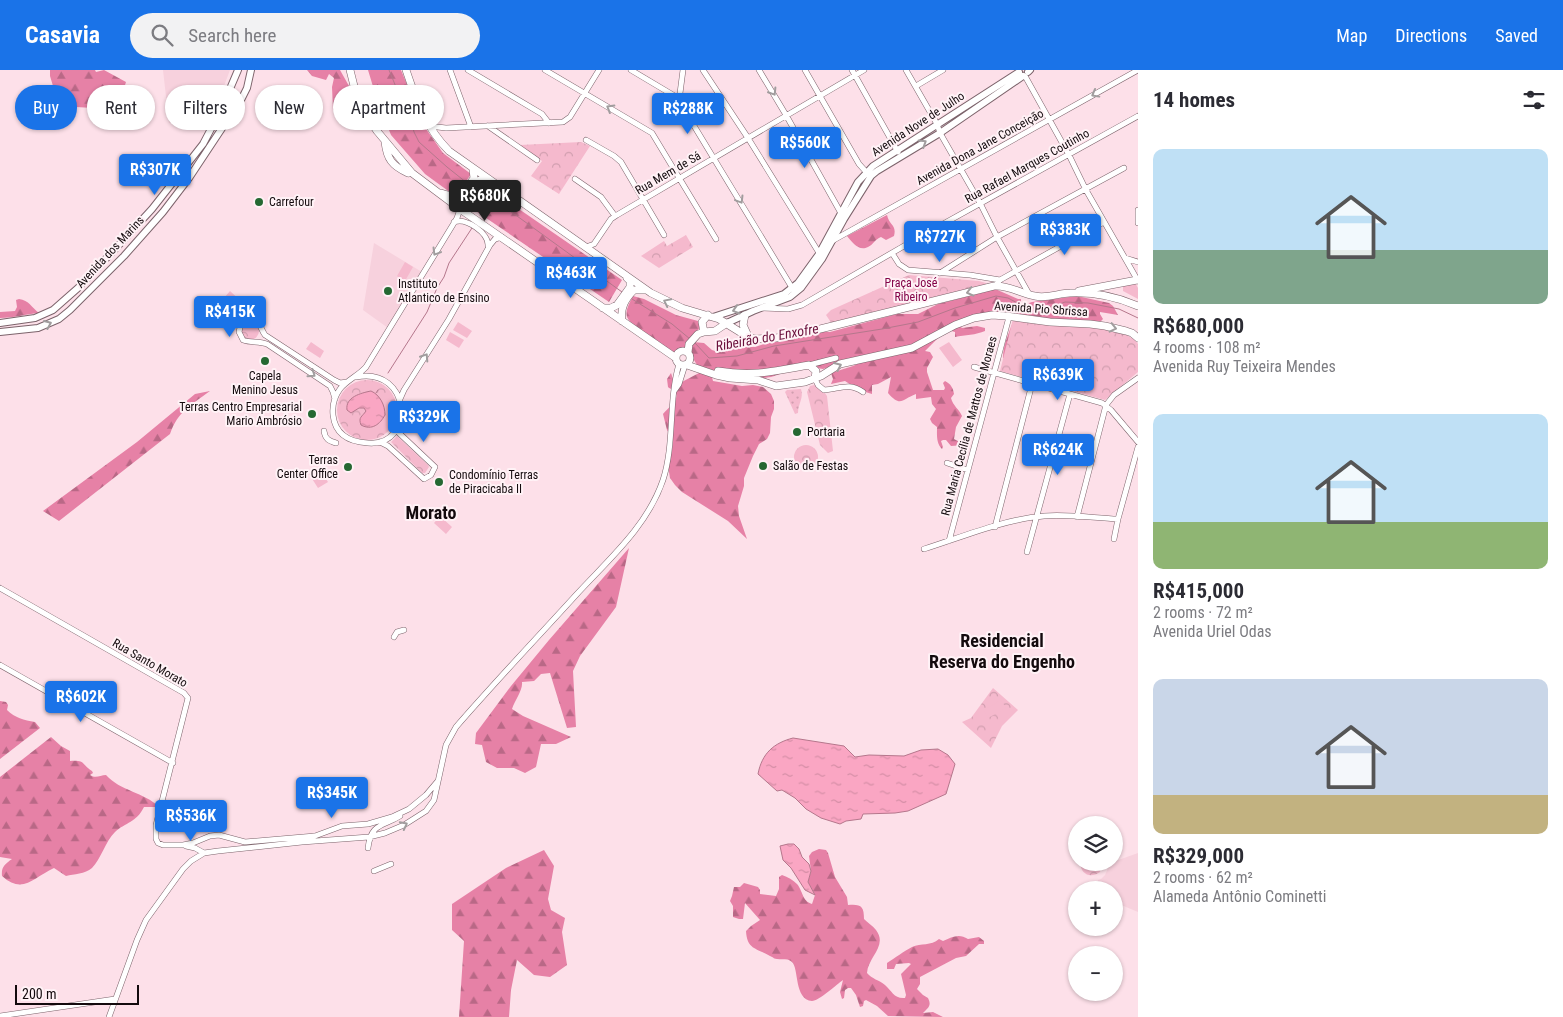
<!DOCTYPE html>
<meta charset="utf-8">
<style>
body{margin:0;font-family:"Roboto Condensed",sans-serif;background:#f2f2f3;color:#2b2b33;height:100vh;display:flex;flex-direction:column;font-size:19px;white-space:nowrap}
*{box-sizing:border-box;margin:0}
p{font-size:16px;color:#7c7c81}
.icon{flex:none;width:28px;height:28px;fill:none;stroke:currentColor;stroke-width:2;stroke-linecap:round;stroke-linejoin:round}
.map{position:relative;flex:1;overflow:hidden}
.side{display:flex;flex-direction:column;background:#fff;width:425px}
.side>*{flex:none}
.banner{position:absolute;left:15px;top:15px;width:475px;height:45px;display:flex;gap:10px}
.tools{position:absolute;left:1068px;top:746px;display:grid;gap:10px}
.tools a{display:grid;place-items:center;width:55px;height:55px;border-radius:50%;background:#fff;box-shadow:0 1px 4px #0004;font-size:25px}
.scale{position:absolute;left:15px;bottom:12px;width:124px;box-sizing:border-box;padding-left:5px;border:2px solid #130a0d;border-top:0;font-size:14px;line-height:18px;white-space:nowrap;color:#130a0d;-webkit-text-stroke:4px #fff2f6;paint-order:stroke}
.price{position:absolute;translate:-50% -42px;padding:0 11px;border-radius:5px;background:#1a73e8;color:#fff;font-size:16px;line-height:32px;filter:drop-shadow(0 1px 2px #0008)}
.price::after{content:'';position:absolute;left:50%;top:30px;width:15px;height:11px;margin-left:-8px;background:inherit;clip-path:polygon(0 0,100% 0,50% 100%)}
.price.current{background:#222;color:#fff}
ul{padding:0;list-style:none}
li{display:grid;align-content:center;gap:10px;height:265px;padding:0 15px}
li span{display:grid;place-items:center;height:155px;border-radius:10px;color:#555}
li>.icon{margin-inline-start:auto}
span .icon{width:90px;height:90px;fill:#fffc;stroke-width:1}
li b{font-size:21px}
h2{display:flex;justify-content:space-between;align-items:center;height:60px;padding:0 15px;font-size:21px}
.tag{padding:0 18px;border-radius:22px;background:#fff;box-shadow:0 1px 4px #0004;font-size:18px;line-height:45px}
.tag.current{background:#1a73e8;color:#fff}
header{display:flex;align-items:center;gap:30px;box-sizing:border-box;height:70px;padding:0 25px;background:#1a73e8;color:#fff}
header strong{font-size:24px}
nav{display:flex;gap:28px;margin-inline-start:auto;font-size:18px}
.search{width:350px;height:45px;background:#f2f2f3;display:flex;align-items:center;gap:12px;box-sizing:border-box;padding:0 18px;border-radius:28px;color:#7c7c81;font-size:19px}
main{display:flex;flex:1;min-height:0}
.map>svg:first-child{display:block}
.built{fill:#f7d1dd}
.grass{fill:url(#grass-dots)}
.forest{fill:url(#forest-firs)}
.park{fill:url(#park-crowns)}
.garden{fill:#f5b9cd}
.water{fill:url(#water-ripples);stroke:#b5778c}
.lines{fill:none;stroke-linecap:round;stroke-linejoin:round}
.stream{stroke:#b5778c;stroke-width:1}
.minor-casing{stroke:#7c636b;stroke-width:6}
.tertiary-casing{stroke:#7c636b;stroke-width:8}
.secondary-casing{stroke:#7c636b;stroke-width:8}
.minor{stroke:#fff;stroke-width:5}
.tertiary{stroke:#fff;stroke-width:6}
.secondary{stroke:#fff;stroke-width:7}
.oneway{stroke:#a19d9e}
.poi-dot{fill:#256832;stroke:#fff2f6;stroke-width:2}
.labels{text-anchor:middle;dominant-baseline:central;stroke-width:4;stroke-linejoin:round;paint-order:stroke}
.street-label{font-size:12px;fill:#130a0d;stroke:#fff2f6}
.poi-label{font-size:12px;fill:#130a0d;stroke:#fff2f6;text-anchor:start}
.park-label{font-size:12px;fill:#820247;stroke:#fff2f6}
.water-label{font-size:14px;font-style:italic;fill:#6b103c;stroke:#fff2f6}
.district-label{font-size:18px;font-weight:bold;fill:#130a0d;stroke:#fff2f6}
</style>
<header>
<strong>Casavia</strong>
<div class="search"><svg class="icon" aria-label="search" viewBox="0 0 24 24"><circle cx="10" cy="10" r="6"/><path d="M15 15l6 6"/></svg>Search here</div>
<nav><a>Map</a><a>Directions</a><a>Saved</a></nav>
</header>
<main>
<div class="map">
<svg width="1138" height="947" viewBox="0 0 1138 947">
<defs>
<pattern id="grass-dots" width="8" height="8" patternUnits="userSpaceOnUse" patternTransform="scale(1.25)"><rect width="8" height="8" fill="#f5b9cd"/><path d="M2 2h.1M6 6h.1" fill="none" stroke="#d19eaf" stroke-width="1.8" stroke-linecap="round"/></pattern>
<pattern id="forest-firs" width="22" height="20" patternUnits="userSpaceOnUse" patternTransform="scale(1.25)"><rect width="22" height="20" fill="#e681a6"/><path d="M5 1l3.5 6h-7zM16 11l3.5 6h-7z" fill="#b96886"/></pattern>
<pattern id="park-crowns" width="20" height="18" patternUnits="userSpaceOnUse" patternTransform="scale(1.25)"><rect width="20" height="18" fill="#f5b9cd"/><path d="M2 6a3 3 0 1 1 6 0M12 15a3 3 0 1 1 6 0" fill="none" stroke="#d19eaf"/></pattern>
<pattern id="water-ripples" width="26" height="14" patternUnits="userSpaceOnUse" patternTransform="scale(1.25)"><rect width="26" height="14" fill="#faa6c3"/><path d="M2 4q2-2 4 0t4 0M15 11q2-2 4 0t4 0" fill="none" stroke="#d58ea6"/></pattern>
</defs>
<rect width="100%" height="100%" fill="#fde0e9"/>
<path class="built" d="M163 0H230L221 24 209 51 169 53Z
M374 173 422 202 388 258 363 240Z
M1138 783V842L1114 832V820H1096L1098 810 1101 809 1105 805 1110 793Z"/>
<path class="grass" d="M801 319C804 328 798 334 798 343L795 344 785 322 787 320Z"/>
<path class="forest" d="M50 0H95L96 2 104 0 126 12 120 31 108 35 99 33 93 38 59 36 50 6Z
M307 0H340L349 16 346 32 333 40 332 17 334 8 329 4 326 10 312 6Z
M368 0H401L424 56 443 83 471 104 461 119 451 123 425 104 391 65 378 33Z
M484 115 622 210 609 232 467 135 474 122Z
M887 145C889 155 897 155 894 166L886 170 881 167C875 169 873 175 868 177 859 182 852 172 847 166Z
M993 218 1018 229H1021V235L1030 241 1028 236 1029 233 1032 232 1077 226 1109 233 1113 236 1118 245 1100 242V244L1103 249 1100 252 1005 289 1003 288C1003 272 1011 260 1015 245L966 252 961 257 962 258 977 256 985 258V261C976 265 965 265 955 267V262L944 259 940 260 937 269 925 281 930 282 933 287 927 298V302L933 320H944L945 318 943 313 945 311C951 314 953 318 954 324L951 328C953 336 959 339 962 346L956 357 954 369 965 375H964L951 376 946 370H943L941 371 943 377 942 379C936 373 937 365 937 357L932 353 930 349 936 339 932 334 931 327 916 329V324C902 329 901 338 888 323L891 307 878 314 872 315V324L859 320 845 311 831 314 833 309 831 303 853 296 859 293 838 294 823 299 810 297 789 301 771 307 750 310 736 311 712 307 713 311 742 316 753 315 763 317 771 324 774 331V339L771 347 770 363 767 369 759 374 753 386 744 408V416L738 436 739 446 747 469 728 451 682 422 675 415 670 408 669 402V391L672 381 673 370 667 360 663 344C667 339 681 329 675 322 673 319 670 319 668 317L667 309 671 303 674 312 678 314 699 303 700 300 688 280C668 289 658 275 645 263 639 258 630 254 627 247 625 240 630 232 633 226L644 229 676 245 698 251 700 256 693 272 704 273 712 280 715 281 729 276 755 277 767 273 795 269 818 262H830L897 244H918L938 234 985 222Z
M19 229C29 230 32 238 39 243 26 244 13 248 0 248V242L15 241 17 237 16 230Z
M210 321C191 335 178 341 170 364L59 451 43 441 137 372 195 324Z
M629 478 616 537 580 586 573 601 576 657 567 658 550 603 541 604 534 611 522 612C523 620 515 630 512 639L523 646 571 667 556 674H541L536 697 525 703 514 698H497L486 692 482 675 475 674 476 663 511 616 549 570Z
M0 631 6 632 8 635 7 640C15 648 24 650 35 652L40 658 0 689Z
M51 667 61 676 70 681V691C86 690 81 694 92 701L93 703 90 705C96 709 100 705 106 705 120 721 144 722 159 737H144C136 753 126 752 115 762 105 772 101 789 92 798 85 804 74 804 66 806L54 798C34 807 23 825 2 806 1 797 5 794 12 789L0 787V707Z
M819 779 826 780 828 783 835 807 847 827 848 835C861 834 864 836 864 849 867 852 873 856 876 860 888 876 868 887 867 903 872 909 879 910 885 915 892 921 894 929 905 928L906 925 901 904 911 894 909 893 896 894 894 899H887V893C895 888 904 881 912 877 921 873 931 876 939 869L943 871C952 867 959 863 968 869L979 867 984 871V874H979L966 886 956 888 920 907V914L917 919 923 925 928 928C932 936 928 938 923 943L933 942 943 947 888 946 877 936 866 930 864 931 863 936 860 937 856 925 851 918H848L845 920 844 928 842 929 840 922 843 910C837 914 819 931 812 931 794 930 799 898 792 892 788 888 782 890 777 889 772 888 775 888 770 886 757 878 747 880 746 861L751 856 760 850 745 833 743 849H739L733 847V836L730 831 732 826 734 817H740L744 813 758 817 760 820V824L776 826 779 819V807L782 805C788 807 793 810 797 814 803 821 802 831 812 834L815 825 808 812 811 801 809 786 812 782Z
M544 780 554 796 548 829 551 840 565 848 562 862 567 895 550 907 534 905 517 890 511 920 509 947H459L464 871 452 860V834L506 798Z"/>
<path class="park" d="M581 72 590 76 559 124 531 106 542 91 520 75Z
M686 165 693 177 659 198 641 186 664 171 667 176Z
M909 205 979 211 986 213 987 217 832 254 826 245 831 240Z
M1134 211 1138 218V229L1123 221V215Z
M1013 249 1090 256 1125 264 1135 270 1138 274V302L1105 330 1000 301Z
M241 261a9 9 0 1 1 18 0a9 9 0 1 1-18 0Z
M337 340a30 30 0 1 1 60 0a30 30 0 1 1-60 0Z
M814 315C820 316 824 321 827 326L833 381 828 383 820 375 807 322 810 316Z
M397 366 428 395 429 397 425 403H422L391 372Z
M794 387a12 12 0 1 1 24 0a12 12 0 1 1-24 0Z
M993 618 1018 640 1002 656 991 678 962 652 971 648Z
M1103 793 1100 802C1090 809 1081 804 1080 793Z"/>
<path class="garden" d="M405 192 413 197 405 211 397 206Z
M230 221 245 235 239 242 224 228Z
M458 252 472 261 467 268 453 260Z
M450 262 464 270 459 278 446 270Z
M311 272 324 281 320 288 306 279Z
M949 272 962 290 953 297 939 278Z
M319 398 328 412 318 418 309 404Z
M440 446 452 457 446 464 434 453Z
M1001 630 1006 638 988 648 984 640Z"/>
<path class="water" d="M371 321C380 325 385 335 385 345 380 354 372 361 361 355 358 347 362 347 366 341L364 338H359L351 343 347 340C345 327 361 323 371 321Z
M793 668 844 676 855 687 869 685 904 686 921 680 938 679 948 685 955 694 946 724 908 741 895 743 863 744 861 749 846 751 840 754 821 748 806 739 795 728 782 720 777 721 758 704C762 683 774 673 793 668Z
M788 774H794L799 779 802 787 809 794 811 801 808 812 815 825 805 820 791 798 783 790 780 776Z"/>
<g class="lines">
<path class="stream" d="M389 0 403 34 410 45 414 62 419 72 447 97 467 113
M475 118 499 133 622 222
M480 145 490 128
M632 229 672 254 690 269
M695 273 709 288 737 286 774 276 882 259 918 252 955 238 996 226 1008 228 1023 236 1033 238 1052 237 1065 232 1088 233 1119 239 1138 248
M388 303 427 242 437 218 444 207 449 193 472 158
M376 323 378 320"/>
<defs>
<path id="minor" d="M450 0 471 57
M468 0 542 44 549 53
M545 0 652 63 716 169
M631 0 673 25 679 31 794 221
M703 0 748 68 821 186
M759 0 786 45 842 145
M805 0 859 94 868 104
M852 0 898 82
M906 0 937 54 940 63 980 133 997 167 1029 224
M1025 6 1069 85 1086 120 1138 211
M916 16 943 0
M679 31 683 0
M429 56 446 58 563 52 570 47 599 0
M488 56 537 90
M586 70 614 86 621 92 664 165
M575 109 601 127 615 146
M1138 140V153
M454 152C466 147 489 163 488 176
M832 171 1138 0
M586 177 594 174 611 149 617 145 864 0
M892 183 899 194 908 200 970 205 1000 210
M1125 188 1138 192
M940 203 997 167 1124 98
M995 216 1000 210 1104 152
M761 238 788 239 802 235 916 169 1138 46
M809 295 836 288
M974 297 1102 333 1111 340 1138 372
M356 307C412 296 416 377 368 373 349 372 335 364 333 345 332 335 334 327 340 319 347 310 358 306 366 297L446 166 457 148 460 139
M815 309 818 315 824 320C840 319 849 312 863 322
M674 321 679 314 685 295
M335 329 333 322 330 316 267 274C258 271 251 273 243 270L239 262 241 253C258 240 259 257 265 265L334 310 340 313 347 312
M400 329 404 320 449 249 490 175 495 169 502 167
M324 361C325 369 329 371 336 373
M380 372 388 376 424 409 431 405 435 397 399 363V355
M947 393 968 400
M1077 447 1106 335 1114 325 1138 308
M995 457 1032 314
M1114 469 1118 449 1138 377
M949 471 1009 247
M924 479C962 467 1005 449 1044 446 1068 444 1094 448 1118 449
M1027 482 1070 324
M0 518 184 623 188 628 156 755V769L158 773 163 775H183L193 773 210 766 219 765 245 772 315 766 342 756 368 754 392 747 409 739 426 725 437 712
M394 567 397 562 404 560
M0 595 173 693
M186 776 195 778 204 783
M368 778C371 753 382 757 400 746
M374 801 391 794
M0 946 115 929
M109 947 137 870 146 850 183 799 191 791 204 783 218 781 302 772 369 767 385 763 404 755 426 741 434 730 446 675 456 657C495 612 536 569 576 525 608 490 647 457 663 410 675 373 668 332 679 294"/>
<path id="tertiary" d="M1028 2 1030 0
M713 247 784 224 798 213 819 184 858 112 873 96 1019 2
M0 253 35 248 53 240 78 218 117 177 152 139 203 74 221 40 238 0
M727 253 753 241 790 227 801 218 822 189 844 149 871 106 877 101 940 63 1023 6
M0 262 38 258 59 249 70 240 124 186 163 142 189 108 242 28 247 18 251 0"/>
<path id="secondary" d="M350 0 358 32 377 61 412 103 460 139 676 288
M406 0C416 30 426 58 449 81L651 223 682 238 719 249 748 267 756 269 776 268 804 263 994 216C1010 215 1021 224 1035 226 1047 229 1059 223 1070 223 1094 222 1117 227 1138 236
M385 72C387 89 392 96 408 103
M441 123C462 130 462 125 474 108L473 99
M460 139C461 128 469 114 480 110L489 113
M1079 221 1137 210
M603 238H611L617 235 630 217V211L627 208
M745 245 743 255 748 266
M622 251C620 238 625 229 634 220H646
M704 262 702 252 708 245
M676 288a7 7 0 1 1 14 0a7 7 0 1 1-14 0Z
M688 282 689 274 698 264 704 262 715 261 727 253
M687 295 716 305 730 308 758 310 776 316 805 312 821 306 840 294 912 278 955 255 974 248 992 245 1006 246 1050 252 1090 254 1105 256 1126 261 1132 263 1138 268
M718 301C754 307 775 301 809 295L816 301 815 309"/>
</defs>
<use href="#minor" class="minor-casing"/>
<use href="#tertiary" class="tertiary-casing"/>
<use href="#secondary" class="secondary-casing"/>
<use href="#minor" class="minor"/>
<use href="#tertiary" class="tertiary"/>
<use href="#secondary" class="secondary"/>
</g>
<defs><path id="oneway-chevron" d="M-2-3.5L2.5 0L-2 3.5" fill="none" stroke-width="1.6" stroke-linecap="round" stroke-linejoin="round" transform="scale(1.25)"/></defs>
<g class="oneway">
<use href="#oneway-chevron" transform="translate(773 22) rotate(58)"/>
<use href="#oneway-chevron" transform="translate(1095 24) rotate(151)"/>
<use href="#oneway-chevron" transform="translate(610 38) rotate(-149)"/>
<use href="#oneway-chevron" transform="translate(923 73) rotate(-32)"/>
<use href="#oneway-chevron" transform="translate(740 130) rotate(59)"/>
<use href="#oneway-chevron" transform="translate(436 182) rotate(121)"/>
<use href="#oneway-chevron" transform="translate(970 222) rotate(166)"/>
<use href="#oneway-chevron" transform="translate(667 232) rotate(-154)"/>
<use href="#oneway-chevron" transform="translate(736 240) rotate(163)"/>
<use href="#oneway-chevron" transform="translate(48 254) rotate(-23)"/>
<use href="#oneway-chevron" transform="translate(1113 258) rotate(13)"/>
<use href="#oneway-chevron" transform="translate(425 287) rotate(-57)"/>
<use href="#oneway-chevron" transform="translate(838 296) rotate(-24)"/>
<use href="#oneway-chevron" transform="translate(312 304) rotate(34)"/>
<use href="#oneway-chevron" transform="translate(404 755) rotate(-27)"/>
</g>
<g class="poi-dot">
<circle cx="259" cy="132" r="5"/>
<circle cx="388" cy="221" r="5"/>
<circle cx="265" cy="291" r="5"/>
<circle cx="312" cy="344" r="5"/>
<circle cx="797" cy="362" r="5"/>
<circle cx="763" cy="396" r="5"/>
<circle cx="348" cy="397" r="5"/>
<circle cx="439" cy="412" r="5"/>
</g>
<g class="labels">
<g class="street-label">
<text transform="translate(918 54) rotate(-33)">Avenida Nove de Julho</text>
<text transform="translate(980 77) rotate(-29)">Avenida Dona Jane Conceição</text>
<text transform="translate(1027 96) rotate(-29)">Rua Rafael Marques Coutinho</text>
<text transform="translate(668 103) rotate(-30)">Rua Mem de Sá</text>
<text transform="translate(110 182) rotate(-47)">Avenida dos Marins</text>
<text transform="translate(1041 239) rotate(4)">Avenida Pio Sbrissa</text>
<text transform="translate(969 356) rotate(-75)">Rua Maria Cecília de Mattos de Moraes</text>
<text transform="translate(150 593) rotate(30)">Rua Santo Morato</text>
</g>
<g class="poi-label">
<text x="269" y="132">Carrefour</text>
<text x="398" y="214">Instituto<tspan x="398" dy="14">Atlantico de Ensino</tspan></text>
<text x="265" y="306" text-anchor="middle">Capela<tspan x="265" dy="14">Menino Jesus</tspan></text>
<text x="302" y="337" text-anchor="end">Terras Centro Empresarial<tspan x="302" dy="14">Mario Ambrósio</tspan></text>
<text x="807" y="362">Portaria</text>
<text x="338" y="390" text-anchor="end">Terras<tspan x="338" dy="14">Center Office</tspan></text>
<text x="773" y="396">Salão de Festas</text>
<text x="449" y="405">Condomínio Terras<tspan x="449" dy="14">de Piracicaba II</tspan></text>
</g>
<g class="park-label">
<text x="911" y="213">Praça José<tspan x="911" dy="14">Ribeiro</tspan></text>
</g>
<g class="water-label">
<text transform="translate(767 267) rotate(-10)">Ribeirão do Enxofre</text>
</g>
<g class="district-label">
<text x="431" y="442">Morato</text>
<text x="1002" y="570">Residencial<tspan x="1002" dy="21">Reserva do Engenho</tspan></text>
</g>
</g>
</svg>
<div class="tools">
<a><svg class="icon" aria-label="layers" viewBox="0 0 24 24"><path d="M12 4l9 5-9 5-9-5zM3 14l9 5 9-5"/></svg></a>
<a>+</a>
<a>−</a>
</div>
<div class="scale">200 m</div>
<b class="price" style="left:688px;top:65px">R$288K</b>
<b class="price" style="left:805px;top:99px">R$560K</b>
<b class="price" style="left:155px;top:126px">R$307K</b>
<b class="price current" style="left:485px;top:152px">R$680K</b>
<b class="price" style="left:1065px;top:186px">R$383K</b>
<b class="price" style="left:940px;top:193px">R$727K</b>
<b class="price" style="left:571px;top:229px">R$463K</b>
<b class="price" style="left:230px;top:268px">R$415K</b>
<b class="price" style="left:1058px;top:331px">R$639K</b>
<b class="price" style="left:424px;top:373px">R$329K</b>
<b class="price" style="left:1058px;top:406px">R$624K</b>
<b class="price" style="left:81px;top:653px">R$602K</b>
<b class="price" style="left:332px;top:749px">R$345K</b>
<b class="price" style="left:191px;top:772px">R$536K</b>
<div class="banner">
<a class="tag current">Buy</a>
<a class="tag">Rent</a>
<a class="tag">Filters</a>
<a class="tag">New</a>
<a class="tag">Apartment</a>
</div>
</div>
<section class="side">
<h2>14 homes<svg class="icon" aria-label="filters" viewBox="0 0 24 24"><path d="M4 7h16M4 17h16"/><circle cx="9" cy="7" r="2"/><circle cx="15" cy="17" r="2"/></svg></h2>
<ul>
<li><span style="background:linear-gradient(#bfe0f5 65%,#7fa58c 0)"><svg class="icon" aria-label="home" viewBox="0 0 24 24"><path d="M3 11l9-7 9 7M6 9v11h12V9"/></svg></span><div><b>R$680,000</b><p>4 rooms · 108 m²</p><p>Avenida Ruy Teixeira Mendes</p></div></li>
<li><span style="background:linear-gradient(#bfe0f5 70%,#8fb573 0)"><svg class="icon" aria-label="home" viewBox="0 0 24 24"><path d="M3 11l9-7 9 7M6 9v11h12V9"/></svg></span><div><b>R$415,000</b><p>2 rooms · 72 m²</p><p>Avenida Uriel Odas</p></div></li>
<li><span style="background:linear-gradient(#c9d6e8 75%,#c2b280 0)"><svg class="icon" aria-label="home" viewBox="0 0 24 24"><path d="M3 11l9-7 9 7M6 9v11h12V9"/></svg></span><div><b>R$329,000</b><p>2 rooms · 62 m²</p><p>Alameda Antônio Cominetti</p></div></li>
</ul>
</section>
</main>
